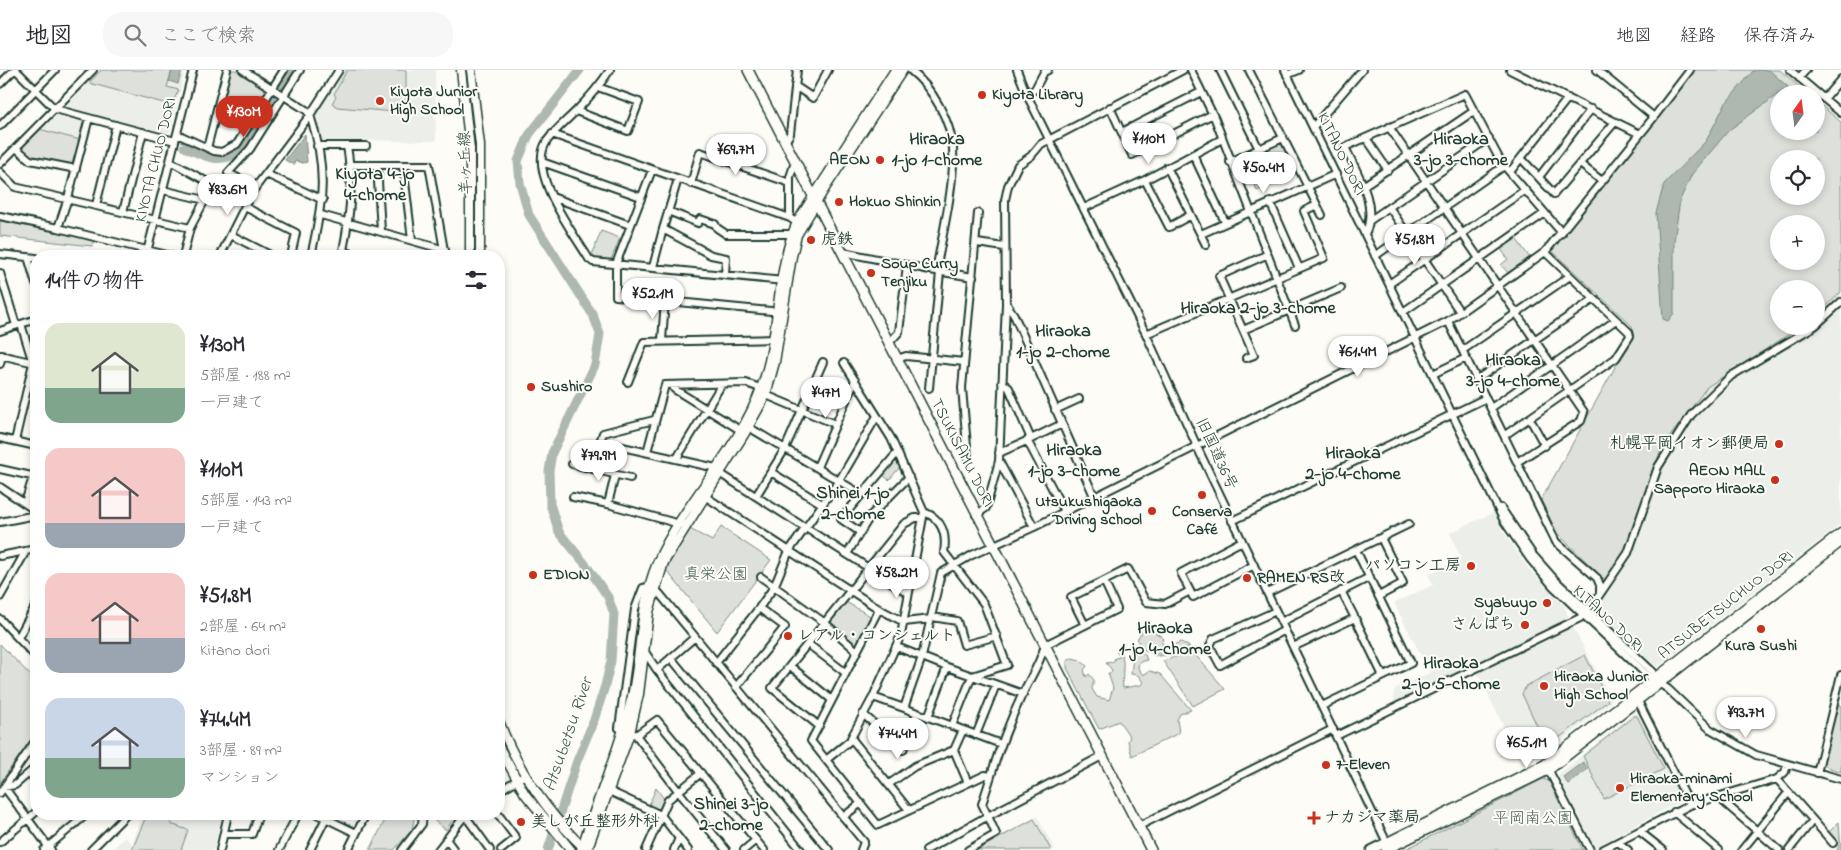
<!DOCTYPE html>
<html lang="ja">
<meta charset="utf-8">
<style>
body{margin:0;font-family:"Indie Flower","Klee One",sans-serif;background:#f7f7f7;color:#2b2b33;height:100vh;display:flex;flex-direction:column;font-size:19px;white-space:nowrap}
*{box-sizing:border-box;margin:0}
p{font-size:16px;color:#7c7c81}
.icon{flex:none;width:28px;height:28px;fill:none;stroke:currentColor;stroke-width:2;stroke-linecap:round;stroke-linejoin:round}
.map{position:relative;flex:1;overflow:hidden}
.side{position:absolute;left:30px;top:180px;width:475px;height:570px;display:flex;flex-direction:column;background:#fff;border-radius:20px;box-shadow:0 2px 8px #0003}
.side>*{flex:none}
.needle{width:32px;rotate:14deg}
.fabs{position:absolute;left:1770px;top:15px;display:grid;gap:10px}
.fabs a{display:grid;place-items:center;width:55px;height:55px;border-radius:50%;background:#fff;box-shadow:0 2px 8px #0003;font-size:25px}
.price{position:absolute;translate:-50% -42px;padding:0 11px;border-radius:18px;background:#fff;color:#222;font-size:16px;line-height:32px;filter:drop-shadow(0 1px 2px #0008)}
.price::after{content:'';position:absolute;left:50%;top:30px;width:15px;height:11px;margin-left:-8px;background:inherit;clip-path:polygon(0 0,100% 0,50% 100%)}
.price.current{background:#c8321e;color:#fff}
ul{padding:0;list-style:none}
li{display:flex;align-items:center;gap:15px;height:125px;padding:0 15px}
li span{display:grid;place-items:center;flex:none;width:140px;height:100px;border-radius:15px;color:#555}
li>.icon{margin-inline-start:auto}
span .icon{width:60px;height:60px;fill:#fffc;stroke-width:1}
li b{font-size:21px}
h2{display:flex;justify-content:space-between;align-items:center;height:60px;padding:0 15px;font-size:21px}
header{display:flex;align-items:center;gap:30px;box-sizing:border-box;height:70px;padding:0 25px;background:#fff;border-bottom:1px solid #e1e1e2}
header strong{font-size:24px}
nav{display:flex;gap:28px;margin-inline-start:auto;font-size:18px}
.search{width:350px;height:45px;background:#f7f7f7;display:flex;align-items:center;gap:12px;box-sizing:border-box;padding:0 18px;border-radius:20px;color:#7c7c81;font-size:19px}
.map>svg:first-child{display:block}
.built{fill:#eceee9}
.green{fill:#dde0db;stroke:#7e8e88;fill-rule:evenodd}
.water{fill:#aeb8b1;stroke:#75877f}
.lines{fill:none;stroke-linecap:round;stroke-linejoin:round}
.river{stroke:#aeb8b1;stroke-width:9}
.minor-casing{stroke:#1f3d34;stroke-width:10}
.major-casing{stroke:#1f3d34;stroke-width:11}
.highway-casing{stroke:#1f3d34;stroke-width:12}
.minor{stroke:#fdfcf7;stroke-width:6}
.major{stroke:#fdfcf7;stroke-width:8}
.highway{stroke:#fdfcf7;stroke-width:9}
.poi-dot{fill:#c8321e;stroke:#fdfcf7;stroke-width:2}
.labels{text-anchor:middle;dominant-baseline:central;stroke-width:4;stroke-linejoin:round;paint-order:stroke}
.poi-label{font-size:16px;font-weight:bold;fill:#1f3d34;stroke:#fdfcf7;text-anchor:start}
.street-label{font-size:16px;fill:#1f3d34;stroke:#fdfcf7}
.park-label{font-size:16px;fill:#455e55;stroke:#fdfcf7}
.neighbourhood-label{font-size:18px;font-weight:bold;fill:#1f3d34;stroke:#fdfcf7}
.water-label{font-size:18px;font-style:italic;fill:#435c53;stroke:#fdfcf7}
</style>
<header>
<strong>地図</strong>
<div class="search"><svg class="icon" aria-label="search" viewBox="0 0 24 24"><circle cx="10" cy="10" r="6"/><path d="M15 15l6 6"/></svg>ここで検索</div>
<nav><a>地図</a><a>経路</a><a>保存済み</a></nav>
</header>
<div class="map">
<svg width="1841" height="780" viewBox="0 0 1841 780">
<rect width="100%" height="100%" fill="#fdfcf7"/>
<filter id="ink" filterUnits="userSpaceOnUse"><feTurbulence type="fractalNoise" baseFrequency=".02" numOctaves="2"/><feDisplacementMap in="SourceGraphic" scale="10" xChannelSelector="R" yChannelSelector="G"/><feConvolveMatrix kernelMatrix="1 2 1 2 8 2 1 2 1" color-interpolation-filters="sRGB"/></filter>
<g filter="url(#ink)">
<path class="built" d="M98 0H185L170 61 166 63 65 38 64 34Z
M345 0H435L436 71 322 70 316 45Z
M56 44 83 51 80 70 39 59Z
M1841 222V454L1657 597 1586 534 1624 482 1662 377 1707 316 1802 256H1816V246Z
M1494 442 1504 463 1528 498 1565 537 1568 547 1565 551 1395 633 1393 624 1396 618 1430 603 1394 533 1433 515 1428 505 1461 488 1450 463Z
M1572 555 1612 631 1555 676 1522 695 1477 601Z
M1635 642 1638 644 1682 730 1594 778 1590 776 1558 705Z
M146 744H222L214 780H112L125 767 132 774 141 750Z
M1037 746 1055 780H974Z"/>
<path class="green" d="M101 0H172L167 17 179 20 171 35 89 13Z
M230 0H236L267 21 248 51 232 41 221 37Z
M347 0H406V43L337 37 332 33 336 27 334 24Z
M1694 0H1780L1808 24H1779V61H1816V31L1841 52V222L1816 246V219H1779V256H1802L1707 317 1662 377 1624 482 1605 510 1557 463 1541 430 1633 265 1632 256 1551 180ZM1779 89H1816V126H1779ZM1779 154H1816V191H1779Z
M39 59 80 70 72 96 31 88 22 78Z
M1278 72 1285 76 1298 103 1257 121 1245 87Z
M0 151 57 161 94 171 92 176 0 166Z
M601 161 620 168 611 190 596 189 592 185Z
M1515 167 1530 188 1509 204 1501 195 1508 189 1500 178Z
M896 389 901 396 889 410 882 404Z
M721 457 771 490 717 562 666 500 688 458 712 471Z
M846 532 872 547 856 574 830 555 829 552Z
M1147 554 1149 555 1148 558 1161 566 1163 570 1161 572 1164 574 1156 586 1136 575 1139 571 1137 569Z
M1181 572 1190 577 1170 585 1158 586 1165 575 1168 577Z
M0 574 36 611V662L0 713Z
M1134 578 1145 585 1147 590 1139 592 1138 598 1143 605 1150 601 1160 604 1191 640 1180 644 1177 650 1179 663 1132 686 1128 671 1130 667 1119 651 1099 659 1067 598V591L1072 588 1080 590 1087 596 1084 600 1086 607 1089 604 1094 610 1092 619 1097 627 1109 630 1113 618 1108 603H1111L1112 600 1106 593 1113 592 1115 588 1120 587 1117 583 1118 579C1127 586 1121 606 1123 618L1141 615 1143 612 1138 605 1131 604Z
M1192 581 1225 619 1193 636 1163 591Z
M1585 585 1608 631 1547 677 1522 624 1526 616Z
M1837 633 1841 636V702L1822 695Z
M1634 646H1637L1664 699 1604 729 1583 686Z
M1543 709 1549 711 1583 780H1404Z
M656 718 665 730 658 742 648 737Z
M147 744H173L171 754 188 760 181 780H132Z
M388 744H415L412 760 394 780H370Z
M426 744H457L446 760Z
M1034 749 1051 780H977Z
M1839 752 1841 780H1837L1839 776 1828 763Z"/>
<path class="water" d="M172 0H182L178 14 169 11Z
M1754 0H1769L1788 17 1729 60 1692 104 1680 130 1674 171V243L1668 251 1663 249 1656 143 1664 114 1706 71 1725 34Z
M305 64 307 92 303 93 295 91 294 95 285 90Z
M1583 692 1588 699 1568 714 1563 707Z"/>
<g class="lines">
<path class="river" d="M184 77C202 85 218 95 237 83L291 0
M548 780 577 691 594 650 605 616 611 591 614 544 608 527 586 495 559 462 550 434 549 401 552 383 595 295 600 264 593 245 529 145 520 113 518 91 529 65 580 0"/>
<defs>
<path id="minor" d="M16 0 55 39 175 71
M243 0 306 40 310 45C328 99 323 133 311 186
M610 0C600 15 589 28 576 41 566 51 555 60 547 71 526 102 573 162 589 189L593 192 784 211
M910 0C932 17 951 51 953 79 955 114 942 166 936 201
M1017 0 1027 25 1146 264 1200 383 1389 777
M1191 0 1215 49 1295 255
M1220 0 1259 79
M1249 0 1322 145
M1285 0 1504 451 1530 489 1553 516 1648 606 1668 619 1710 659 1756 685 1841 709
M1510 0 1640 64
M1597 0 1654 47 1690 0
M1790 0 1841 43
M1287 5 1299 0
M1799 8 1806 0
M0 14 14 0
M795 16 813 28 828 0
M1027 25 1035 19 1044 2 1048 0
M1824 29 1841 9
M1110 37 1132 85 1213 44
M576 41 628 61 639 32 598 17
M0 56 55 0
M1313 57 1362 0
M1389 57 1584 342 1581 351 1517 392
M1122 62 1201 22
M177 64 214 81 222 82 237 74 284 0
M552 64 790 148 800 155
M1366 68 1388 100
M785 72 790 64 797 0
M317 76H366
M16 78 30 90 76 99
M207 78 227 0
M1193 84 1225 152
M1521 88 1554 124 1615 52
M170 91 213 115 190 158 183 186
M542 92 641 127
M1230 92 1283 68
M0 94 93 0
M1580 94 1602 111
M350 95H429L445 186
M377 95 381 161
M403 95 412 170
M1167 97 1206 175
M652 100 616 194V226L781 242
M0 102 15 117 190 158
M1510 102 1568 28
M266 104 323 130
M1539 107 1591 39
M678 109 663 159 711 185 726 188 725 205
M1145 110 1169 157 1191 145
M691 114 700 82 790 113
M1363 116 1474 41
M256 117 228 103 250 79 300 0
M163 120 205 130
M552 127 630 155
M1270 132 1299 198
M96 135 116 55
M245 137 296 163 291 186
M1389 137 1460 242
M1084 138 1145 110 1222 69
M668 141 698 153 700 149 715 154 717 158 726 164H792
M123 142 143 62
M321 145 445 180
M0 146 58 158 171 186
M790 148V107L795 92
M1369 151 1489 68
M58 158 68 128 89 48
M1201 164 1336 104
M1365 164C1379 136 1357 103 1345 77L1465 24 1501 92 1562 163
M231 165 272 186
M977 173 1004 177
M343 181 359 186
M843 182 930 200 973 207
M0 184 36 188
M146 186 193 0
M220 186 252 122 310 45 339 0
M342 186C350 145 354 118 347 76
M1375 186 1504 96
M28 187 36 214
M653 197 663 159
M0 203 16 255
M1389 214 1525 120
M1403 242 1545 143
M1448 251 1556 472 1597 508 1600 515V523
M1816 255 1841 232
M1243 260 1341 218
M0 261 36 249
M1146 264 1324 188 1304 141 1317 135
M662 270 665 231
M889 273 899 262 907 195
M1463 280 1570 206
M0 285 35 293
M1246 288 1254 285 1219 206 1266 185
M897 289 906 286 964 292
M844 293 891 368 924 442 901 565 873 627 851 668 909 740
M0 294 2 285
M1433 304 1466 288
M1476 310 1594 229
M628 312 644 272 778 269
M674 315V319L740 360
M929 318 940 202
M766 325 835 354
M1491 338 1616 250
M1055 340 1079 329
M1530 349 1545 376
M654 350 603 363 600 372 716 398 724 406 908 523
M745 355 861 424
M1505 365 1616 288 1630 266 1629 262 1545 182
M0 368 36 376
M1031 369 1062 354
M1027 370 1064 441
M15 371 33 293 21 254
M647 382 665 315 746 313 763 319
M999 383 1031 369 1009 318 1002 312
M677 388 722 314
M968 388 962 318 978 143
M999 391 1034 457
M572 394 630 408
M817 397 855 310
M0 399 36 407
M771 402 822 434
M0 417 36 441
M703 425 879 539 904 552 931 549
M756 426 785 379 823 292
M1094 426 1014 245 1006 233 1005 130 1008 116 1018 95 1031 86 1041 74 1183 0
M573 427 608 434 683 455
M25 433 33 407
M608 434 615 405
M1501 438 1533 485 1556 511 1653 602 1654 609
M924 442C942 449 947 464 944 482L984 534 1007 595 972 606 952 656
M976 445 986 438 999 391 1006 234
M1232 451 1486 328
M0 452 36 445
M860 462 841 449 897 383
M847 484 871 445 909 407
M0 486 36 479
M761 507 825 553 857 581
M1190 521 1181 503 1242 471
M1341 521 1355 548
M1267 523 1409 454
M1379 526 1403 513 1381 468
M0 527 26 481
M759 538 774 517 789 481 839 411 877 346
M879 539 811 671 878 755 985 705 991 706 982 734 988 746 926 780
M1276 541 1213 569 1210 576 1220 595 1285 560
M932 547 957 551 964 575 997 566
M0 549 36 587
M1281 552 1370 507
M1085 555 1071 527 1104 511
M695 567 657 600 801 780
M18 568 36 535
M808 574 846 603
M897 577 947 597 1023 624
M1293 577 1355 548 1383 606
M645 582 657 600
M671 588 829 780
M716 593 759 538 785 557 736 617
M790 596 832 630
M873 627 904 638
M1638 631 1690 735
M1322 636 1411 593 1356 480
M863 644 903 680 917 643
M928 647 947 597
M819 656 772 618 904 454 915 448H922
M636 665 657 650 764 780
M976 665 996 615
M1336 666 1580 548 1598 527 1628 483 1658 397 1691 345 1731 306 1815 256
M1001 674 904 638 922 587 941 503 972 485 1034 457 1448 251 1545 182 1654 47
M954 680 968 713
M826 690 852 669
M36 697 15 715 4 717 51 780
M1547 697 1590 780
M1817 703 1841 605
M991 706C999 678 1010 651 1022 625 1030 608 1040 594 1045 575L1117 539 1104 511 1128 499 1146 532 1165 534 1190 521 1193 527 1254 495
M1777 709 1833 773
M889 714 915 696 954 680 963 660
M499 721 525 705
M609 721 661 745 688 780
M0 723 36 670
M1718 727 1779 780
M1674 742 1719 780
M317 744 356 763
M464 744 490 780
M498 744 516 768 501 780
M843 747 861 733
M1139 756 1333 659
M1639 761 1663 780
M224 764H252L259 744
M446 769 454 780
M0 772 36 742
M1618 772 1628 780
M44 780 87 744
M91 780 127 744
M220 780 228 744
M279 780 298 744
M310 780 328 744
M348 780 366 744
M402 780 422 754 423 744
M438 780 466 744
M646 780 668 730 701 703
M674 780 679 768
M726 780 679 722 636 665 619 658 635 539 643 518 649 517 659 523 864 772 861 780
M744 780 756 770
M968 780 996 764 988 746 1102 686
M1602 780 1690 735 1777 709 1785 702 1787 695
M1742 780 1788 723
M1789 780 1813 750"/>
<path id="major" d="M461 0 470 79V186
M471 0 480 75V186
M499 651C518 700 547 743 585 779
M499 677 525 724 571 780
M581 780C597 728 620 679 632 626 642 582 639 536 657 493 684 431 738 382 761 318 781 265 774 205 797 152L895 0
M587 780 630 663 639 624 649 542 664 492 745 363 766 325 775 292 792 186 797 165 824 120 903 0
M1371 780 1545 694 1841 463
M1386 780 1549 700 1841 472"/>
<path id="highway" d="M748 0 1151 780"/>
</defs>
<use href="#minor" class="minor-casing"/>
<use href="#major" class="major-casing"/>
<use href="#highway" class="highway-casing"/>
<use href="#minor" class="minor"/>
<use href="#major" class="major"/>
<use href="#highway" class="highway"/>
</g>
</g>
<g class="poi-dot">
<circle cx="982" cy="25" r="5"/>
<circle cx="380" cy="31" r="5"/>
<circle cx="880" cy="90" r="5"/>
<circle cx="839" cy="132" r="5"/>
<circle cx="811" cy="170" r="5"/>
<circle cx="871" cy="203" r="5"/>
<circle cx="531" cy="317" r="5"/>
<circle cx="1779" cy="374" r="5"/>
<circle cx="1775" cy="410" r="5"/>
<circle cx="1202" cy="425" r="5"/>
<circle cx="1152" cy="441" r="5"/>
<circle cx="1471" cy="496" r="5"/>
<circle cx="533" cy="505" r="5"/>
<circle cx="1247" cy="508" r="5"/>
<circle cx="1547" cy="533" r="5"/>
<circle cx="1525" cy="555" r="5"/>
<circle cx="1761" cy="559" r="5"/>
<circle cx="788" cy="566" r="5"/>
<circle cx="1544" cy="616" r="5"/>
<circle cx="1326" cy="695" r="5"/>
<circle cx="1620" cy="718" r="5"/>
<path d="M1311.5 740.5h5v5h5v5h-5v5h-5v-5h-5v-5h5z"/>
<circle cx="521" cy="752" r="5"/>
</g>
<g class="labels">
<g class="poi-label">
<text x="390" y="22">Kiyota Junior<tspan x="390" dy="18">High School</tspan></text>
<text x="992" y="25">Kiyota Library</text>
<text x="870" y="90" text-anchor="end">AEON</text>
<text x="849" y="132">Hokuo Shinkin</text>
<text x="821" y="170">虎鉄</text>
<text x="881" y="194">Soup Curry<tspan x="881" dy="18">Tenjiku</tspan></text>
<text x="541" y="317">Sushiro</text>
<text x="1769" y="374" text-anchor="end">札幌平岡イオン郵便局</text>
<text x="1765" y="401" text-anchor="end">AEON MALL<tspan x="1765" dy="18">Sapporo Hiraoka</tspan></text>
<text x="1142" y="432" text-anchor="end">Utsukushigaoka<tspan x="1142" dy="18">Driving school</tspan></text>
<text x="1202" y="442" text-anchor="middle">Conserva<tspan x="1202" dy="18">Café</tspan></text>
<text x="1461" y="496" text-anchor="end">パソコン工房</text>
<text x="543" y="505">EDION</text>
<text x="1257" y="508">RAMEN RS改</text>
<text x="1537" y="533" text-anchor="end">Syabuyo</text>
<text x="1515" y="555" text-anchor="end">さんぱち</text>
<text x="798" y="566">レアル・コンシェルト</text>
<text x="1761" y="576" text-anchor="middle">Kura Sushi</text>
<text x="1554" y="607">Hiraoka Junior<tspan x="1554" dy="18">High School</tspan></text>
<text x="1336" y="695">7-Eleven</text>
<text x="1630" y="709">Hiraoka-minami<tspan x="1630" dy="18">Elementary School</tspan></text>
<text x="1324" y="748">ナカジマ薬局</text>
<text x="531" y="752">美しが丘整形外科</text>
</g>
<g class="street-label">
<text transform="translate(1341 84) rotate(64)">KITANO DORI</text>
<text transform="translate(156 90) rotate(-76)">KIYOTA CHUO DORI</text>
<text transform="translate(466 93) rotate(-92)">羊ヶ丘線</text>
<text transform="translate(962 383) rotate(63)">TSUKISAMU DORI</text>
<text transform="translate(1216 384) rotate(65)">旧国道36号</text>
<text transform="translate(1726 535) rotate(-38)">ATSUBETSUCHUO DORI</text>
<text transform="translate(1608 549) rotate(43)">KITANO DORI</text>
</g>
<g class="park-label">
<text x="716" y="505">真栄公園</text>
<text x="1533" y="749">平岡南公園</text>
</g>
<g class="neighbourhood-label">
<text x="937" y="70">Hiraoka<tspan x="937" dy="21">1-jo 1-chome</tspan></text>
<text x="1461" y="70">Hiraoka<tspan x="1461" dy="21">3-jo 3-chome</tspan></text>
<text x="375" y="105">Kiyota 4-jo<tspan x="375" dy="21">4-chome</tspan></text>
<text x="1258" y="239">Hiraoka 2-jo 3-chome</text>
<text x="1063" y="262">Hiraoka<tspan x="1063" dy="21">1-jo 2-chome</tspan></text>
<text x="1513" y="291">Hiraoka<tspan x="1513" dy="21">3-jo 4-chome</tspan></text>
<text x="1074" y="381">Hiraoka<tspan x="1074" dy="21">1-jo 3-chome</tspan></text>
<text x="1353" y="384">Hiraoka<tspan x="1353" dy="21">2-jo 4-chome</tspan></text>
<text x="853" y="424">Shinei 1-jo<tspan x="853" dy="21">2-chome</tspan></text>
<text x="1165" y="559">Hiraoka<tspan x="1165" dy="21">1-jo 4-chome</tspan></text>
<text x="1451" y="594">Hiraoka<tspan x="1451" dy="21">2-jo 5-chome</tspan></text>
<text x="731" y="735">Shinei 3-jo<tspan x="731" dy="21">2-chome</tspan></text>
</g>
<g class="water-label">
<text transform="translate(569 665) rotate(-71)">Atsubetsu River</text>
</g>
</g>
</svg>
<div class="fabs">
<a><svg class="needle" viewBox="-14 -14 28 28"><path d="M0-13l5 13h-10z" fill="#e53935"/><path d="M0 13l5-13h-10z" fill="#7c7c81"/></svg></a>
<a><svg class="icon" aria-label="locate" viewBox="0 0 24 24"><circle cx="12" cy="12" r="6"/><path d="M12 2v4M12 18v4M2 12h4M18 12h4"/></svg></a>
<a>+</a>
<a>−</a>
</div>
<b class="price current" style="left:244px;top:68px">¥130M</b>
<b class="price" style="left:1149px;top:95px">¥110M</b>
<b class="price" style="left:736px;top:106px">¥69.7M</b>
<b class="price" style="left:1264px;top:124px">¥50.4M</b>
<b class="price" style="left:228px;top:146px">¥83.6M</b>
<b class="price" style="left:1415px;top:196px">¥51.8M</b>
<b class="price" style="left:653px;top:250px">¥52.1M</b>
<b class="price" style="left:1358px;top:308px">¥61.4M</b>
<b class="price" style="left:826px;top:349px">¥47M</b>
<b class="price" style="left:599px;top:412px">¥79.9M</b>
<b class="price" style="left:897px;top:529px">¥58.2M</b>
<b class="price" style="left:1746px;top:669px">¥93.7M</b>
<b class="price" style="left:898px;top:690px">¥74.4M</b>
<b class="price" style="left:1527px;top:699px">¥65.1M</b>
<section class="side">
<h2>14件の物件<svg class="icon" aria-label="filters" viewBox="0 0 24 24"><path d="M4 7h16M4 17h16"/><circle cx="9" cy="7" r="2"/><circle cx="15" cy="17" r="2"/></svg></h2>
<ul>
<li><span style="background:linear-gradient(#dfe7d0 65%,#7fa58c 0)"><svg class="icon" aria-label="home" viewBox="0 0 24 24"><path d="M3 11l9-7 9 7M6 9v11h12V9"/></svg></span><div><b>¥130M</b><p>5部屋 · 188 m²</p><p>一戸建て</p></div></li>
<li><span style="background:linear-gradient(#f6c9c9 75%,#9aa5b1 0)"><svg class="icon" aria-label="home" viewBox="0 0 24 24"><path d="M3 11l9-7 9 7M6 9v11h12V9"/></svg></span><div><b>¥110M</b><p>5部屋 · 143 m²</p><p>一戸建て</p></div></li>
<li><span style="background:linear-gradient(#f6c9c9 65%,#9aa5b1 0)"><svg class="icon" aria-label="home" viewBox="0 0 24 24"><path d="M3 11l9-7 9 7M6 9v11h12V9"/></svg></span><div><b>¥51.8M</b><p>2部屋 · 64 m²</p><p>Kitano dori</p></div></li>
<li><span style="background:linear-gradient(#c9d6e8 60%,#7fa58c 0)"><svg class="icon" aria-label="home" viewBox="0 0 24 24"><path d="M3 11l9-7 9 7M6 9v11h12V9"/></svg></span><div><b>¥74.4M</b><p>3部屋 · 89 m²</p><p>マンション</p></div></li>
</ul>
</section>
</div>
